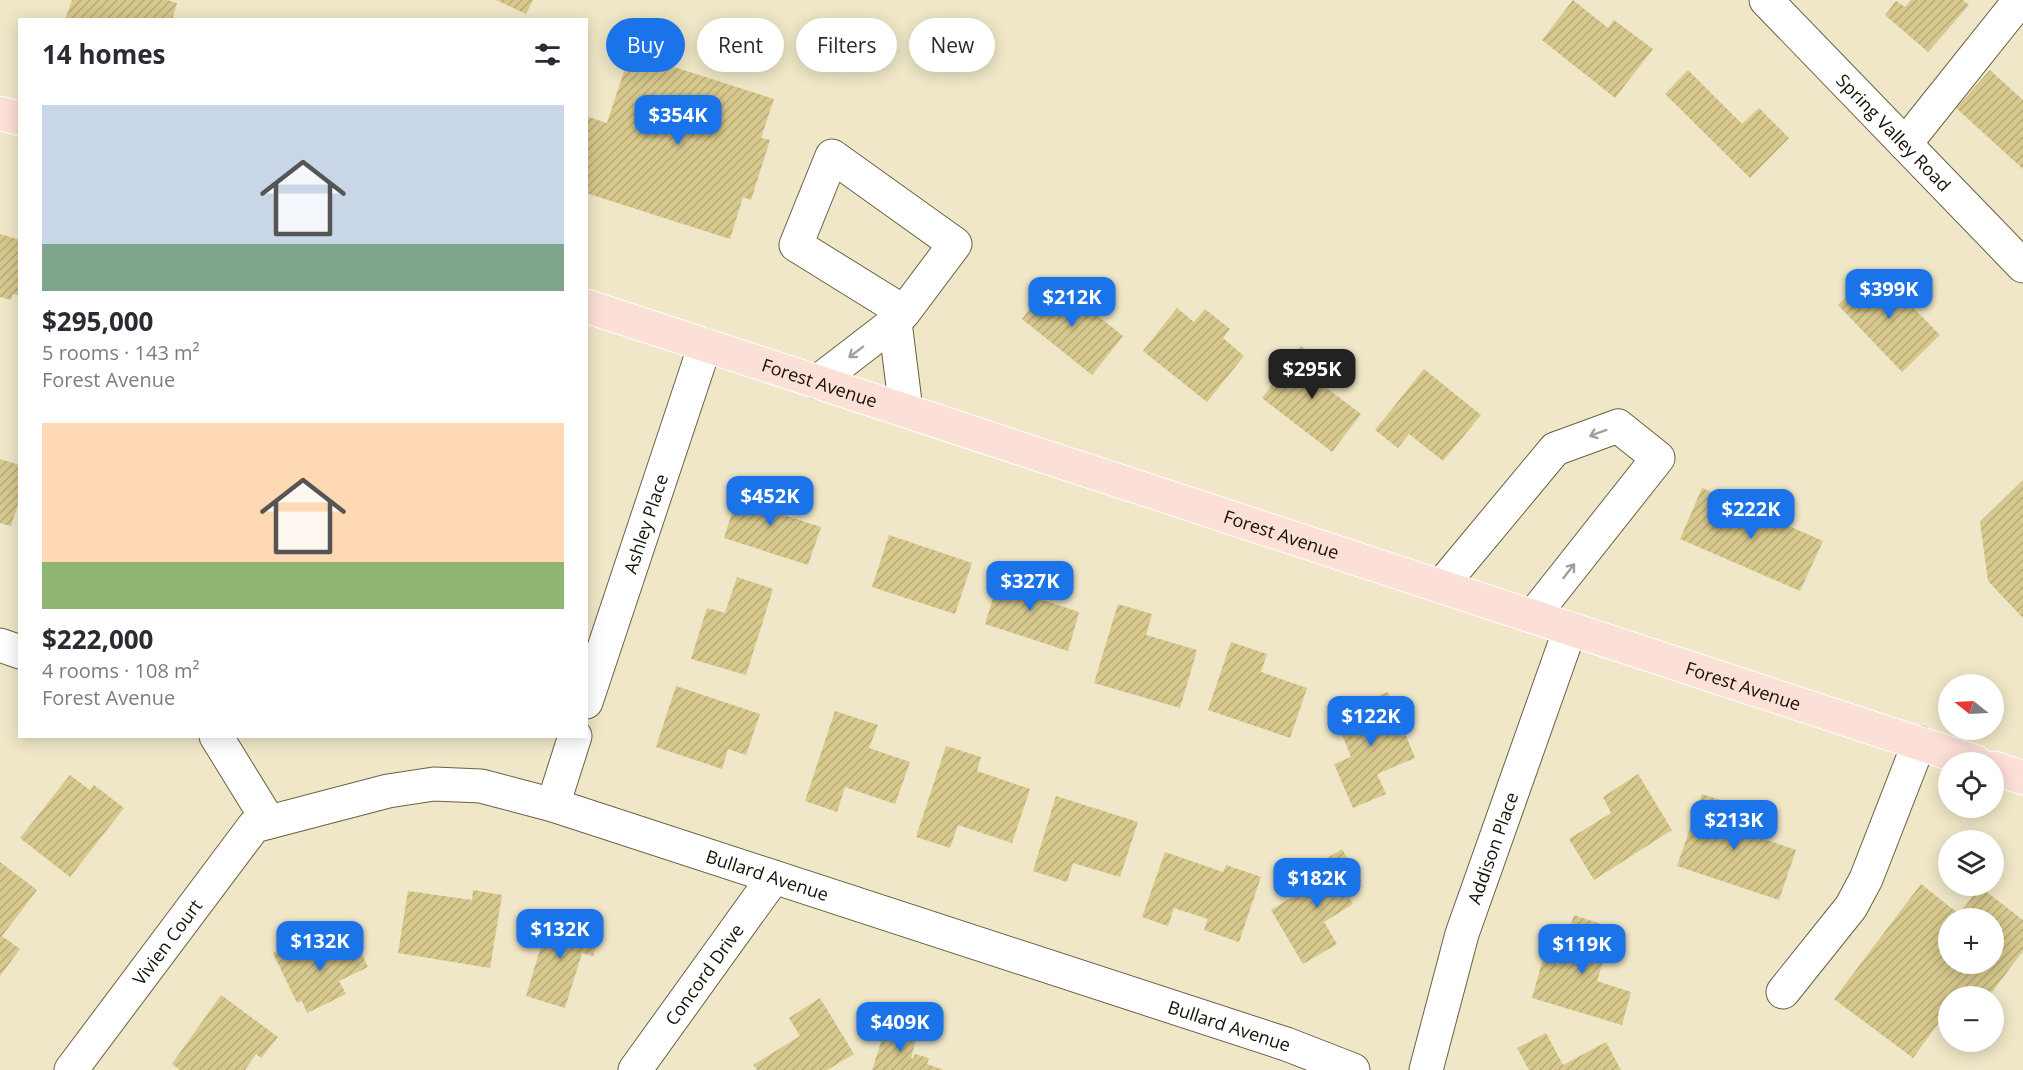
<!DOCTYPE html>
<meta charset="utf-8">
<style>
body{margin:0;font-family:"Open Sans",sans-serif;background:#f2f2f3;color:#2b2b33;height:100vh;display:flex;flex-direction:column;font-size:22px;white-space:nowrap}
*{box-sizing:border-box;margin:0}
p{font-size:20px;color:#7c7c81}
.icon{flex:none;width:33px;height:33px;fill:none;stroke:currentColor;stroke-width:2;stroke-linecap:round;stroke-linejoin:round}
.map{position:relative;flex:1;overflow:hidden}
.drawer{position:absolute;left:18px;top:18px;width:570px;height:720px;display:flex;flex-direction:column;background:#fff;border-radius:0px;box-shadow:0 3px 15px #0003}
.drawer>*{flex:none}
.guide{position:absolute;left:606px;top:18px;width:570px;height:54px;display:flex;gap:12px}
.needle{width:39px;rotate:288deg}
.fabs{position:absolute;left:1938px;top:674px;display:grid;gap:12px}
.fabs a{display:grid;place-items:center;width:66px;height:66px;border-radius:50%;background:#fff;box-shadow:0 3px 15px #0003;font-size:30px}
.price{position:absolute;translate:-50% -51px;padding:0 14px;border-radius:12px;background:#1a73e8;color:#fff;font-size:20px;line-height:39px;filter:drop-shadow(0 2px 3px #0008)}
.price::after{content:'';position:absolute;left:50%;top:36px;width:18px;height:14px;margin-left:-9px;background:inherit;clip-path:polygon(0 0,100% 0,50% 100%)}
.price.on{background:#222;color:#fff}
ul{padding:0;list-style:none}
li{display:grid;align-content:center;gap:12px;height:318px;padding:0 24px}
li span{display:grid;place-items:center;height:186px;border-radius:0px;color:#555}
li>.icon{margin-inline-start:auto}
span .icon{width:108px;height:108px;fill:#fffc;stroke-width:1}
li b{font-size:26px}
h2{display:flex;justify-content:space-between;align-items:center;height:72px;padding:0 24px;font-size:26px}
.chip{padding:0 21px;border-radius:27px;background:#fff;box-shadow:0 3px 15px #0003;font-size:21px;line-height:54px}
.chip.on{background:#1a73e8;color:#fff}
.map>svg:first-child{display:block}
.building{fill:url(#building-hatch);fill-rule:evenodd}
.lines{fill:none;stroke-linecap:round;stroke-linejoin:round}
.minor-casing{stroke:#686144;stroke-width:35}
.major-casing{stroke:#fff;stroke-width:35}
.minor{stroke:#fff;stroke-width:33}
.major{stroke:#fcdfd7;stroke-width:33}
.oneway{stroke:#a1a09b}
.labels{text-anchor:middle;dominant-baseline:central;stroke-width:4.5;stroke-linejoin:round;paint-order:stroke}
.street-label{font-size:18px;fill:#141106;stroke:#fff}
</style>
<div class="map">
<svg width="2023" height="1070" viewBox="0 0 2023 1070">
<defs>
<pattern id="building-hatch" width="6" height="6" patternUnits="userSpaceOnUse" patternTransform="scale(1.5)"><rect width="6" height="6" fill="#d7c88d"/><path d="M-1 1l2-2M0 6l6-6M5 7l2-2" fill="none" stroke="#b8ab78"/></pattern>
</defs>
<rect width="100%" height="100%" fill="#efe7c7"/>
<path class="building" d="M72 0H167L177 3 172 20H65Z
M496 0H533L526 14Z
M1573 0 1608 28 1614 20 1653 49 1615 98 1542 40Z
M1911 0H1963L1969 5 1928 52 1885 15 1896 1 1905 7Z
M630 53 774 99 761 138 770 140 751 200 743 197 730 239 586 193V116L607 123Z
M1688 70 1742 124 1759 108 1789 138 1750 178 1665 94Z
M1990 70 2023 100V169L1956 108Z
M0 234 20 240V296L13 294 11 300 0 297Z
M1875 269 1940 335 1902 372 1838 305Z
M1053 280 1123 336 1092 375 1022 319Z
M1177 308 1194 322 1205 309 1230 329 1223 338 1244 356 1207 402 1143 351Z
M1301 346 1334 372 1324 386 1361 414 1332 452 1262 398Z
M1424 369 1481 415 1443 461 1409 434 1398 448 1375 430Z
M0 459 20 465V498L11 526 0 523Z
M2023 480V618L1988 581 1980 522Z
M742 481 773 491 768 510 821 527 808 565 724 538Z
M1702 488 1823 541 1800 591 1680 539Z
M889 535 972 563 955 614 872 587Z
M1003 566 1037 576 1031 596 1079 612 1068 651 985 624Z
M737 577 773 589 746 675 691 659 707 608 725 613Z
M1118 604 1152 614 1146 635 1197 650 1180 708 1094 683Z
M1231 642 1267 654 1261 672 1307 688 1290 738 1208 710Z
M676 686 760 714 746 755 728 749 722 769 656 747Z
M1388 692 1415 758 1377 774 1386 794 1353 808 1334 764 1351 757 1334 714Z
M835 711 878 725 869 748 910 762 895 804 845 787 837 812 805 801Z
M946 746 981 757 977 771 1030 789 1012 843 958 825 950 848 916 837Z
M1638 774 1672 830 1594 880 1569 839 1611 813 1603 797Z
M70 775 90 790 94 785 124 808 70 877 20 838Z
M1702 794 1744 808 1736 829 1796 850 1779 900 1677 866Z
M1056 796 1138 822 1120 877 1073 863 1067 882 1033 871Z
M1342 849 1361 881 1345 890 1353 904 1324 922 1337 944 1303 964 1271 910 1332 873 1324 860Z
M1165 852 1223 872 1226 865 1261 877 1239 942 1204 930 1208 919 1174 908 1168 926 1142 917Z
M0 862 37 890 2 936 20 949 0 976Z
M1921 884 1959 914 1980 887 2023 920V951L1989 996H1948V1010L1913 1058 1834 999ZM1948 918H1994V963H1948Z
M473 890 502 895 490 968 398 953 408 891 472 900Z
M1574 915 1613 928 1597 981 1631 992 1622 1025 1532 998 1543 959 1558 964Z
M550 916 601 931 593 956 582 953 565 1008 526 996Z
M353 935 368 967 339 981 346 994 307 1013 302 1001 297 1003 273 953 295 942 303 959Z
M221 995 278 1037 261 1058 256 1054 245 1070H180L172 1064Z
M820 998 854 1054 827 1070H757L753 1065 800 1036 789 1018Z
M886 1027 917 1036 911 1058 913 1059 915 1054 929 1058 927 1064 944 1070H872Z
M1546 1033 1563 1065 1606 1042 1621 1070H1529L1517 1048Z"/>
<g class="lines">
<defs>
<g id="minor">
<path id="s1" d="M1766 0 2023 266"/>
<path d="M1905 144 2020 0"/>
<path d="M895 322 906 410"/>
<path d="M817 382 895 322 904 312 955 244 832 156 796 245 904 312"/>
<path d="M1441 586 1555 449 1618 426 1658 458 1533 616"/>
<path d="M0 645 20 652"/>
<path id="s2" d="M586 702 705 345"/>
<path d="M216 736 269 822"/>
<path d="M553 805 575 736"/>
<path d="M1783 992 1851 907 1866 879 1919 743"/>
<path id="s3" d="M71 1070 254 826 388 791 434 784 481 786 553 805 1286 1044 1353 1070"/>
<path id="s4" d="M635 1070 774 877"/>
<path id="s5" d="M1426 1070 1462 934 1570 629"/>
</g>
<g id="major">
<path d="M0 113 20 119"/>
<path id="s6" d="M586 306 1976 762"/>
<path d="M1994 768 2023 778"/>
</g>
</defs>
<use href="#minor" class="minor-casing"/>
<use href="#major" class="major-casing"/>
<use href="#minor" class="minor"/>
<use href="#major" class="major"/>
</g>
<defs><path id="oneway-shaft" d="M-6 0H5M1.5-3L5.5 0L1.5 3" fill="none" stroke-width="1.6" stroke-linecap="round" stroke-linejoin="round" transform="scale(1.5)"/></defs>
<g class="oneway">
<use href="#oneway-shaft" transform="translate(856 352) rotate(143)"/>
<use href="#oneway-shaft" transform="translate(1598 433) rotate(160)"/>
<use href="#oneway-shaft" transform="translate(1569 571) rotate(-52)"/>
</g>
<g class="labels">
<g class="street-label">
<text stroke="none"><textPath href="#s1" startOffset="184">Spring Valley Road</textPath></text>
<text stroke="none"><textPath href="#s6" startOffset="246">Forest Avenue</textPath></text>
<text stroke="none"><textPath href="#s2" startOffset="188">Ashley Place</textPath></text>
<text stroke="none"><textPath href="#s6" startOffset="732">Forest Avenue</textPath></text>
<text stroke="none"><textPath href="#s6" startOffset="1218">Forest Avenue</textPath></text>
<text stroke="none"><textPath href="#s5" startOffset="232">Addison Place</textPath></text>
<text stroke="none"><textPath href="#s3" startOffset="837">Bullard Avenue</textPath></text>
<text stroke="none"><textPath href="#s3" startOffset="160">Vivien Court</textPath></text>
<text stroke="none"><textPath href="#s4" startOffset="118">Concord Drive</textPath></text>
<text stroke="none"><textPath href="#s3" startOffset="1323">Bullard Avenue</textPath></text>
</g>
</g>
</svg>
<div class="fabs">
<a><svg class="needle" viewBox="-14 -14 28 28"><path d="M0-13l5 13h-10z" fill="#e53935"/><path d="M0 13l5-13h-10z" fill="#7c7c81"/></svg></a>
<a><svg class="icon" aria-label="locate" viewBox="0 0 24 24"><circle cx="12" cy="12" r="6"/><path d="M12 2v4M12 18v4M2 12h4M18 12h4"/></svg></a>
<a><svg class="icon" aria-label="layers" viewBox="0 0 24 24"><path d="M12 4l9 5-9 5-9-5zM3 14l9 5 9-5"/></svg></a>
<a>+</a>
<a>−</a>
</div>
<b class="price" style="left:678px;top:146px">$354K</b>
<b class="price" style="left:1889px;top:320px">$399K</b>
<b class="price" style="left:1072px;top:328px">$212K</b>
<b class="price on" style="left:1312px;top:400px">$295K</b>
<b class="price" style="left:770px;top:527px">$452K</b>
<b class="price" style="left:1751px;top:540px">$222K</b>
<b class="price" style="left:1030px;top:612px">$327K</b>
<b class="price" style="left:1371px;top:747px">$122K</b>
<b class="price" style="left:1734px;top:851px">$213K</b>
<b class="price" style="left:1317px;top:909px">$182K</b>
<b class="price" style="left:560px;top:960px">$132K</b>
<b class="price" style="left:320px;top:972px">$132K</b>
<b class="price" style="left:1582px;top:975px">$119K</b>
<b class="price" style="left:900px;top:1053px">$409K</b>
<div class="guide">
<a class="chip on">Buy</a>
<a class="chip">Rent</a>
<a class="chip">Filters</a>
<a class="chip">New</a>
</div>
<section class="drawer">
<h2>14 homes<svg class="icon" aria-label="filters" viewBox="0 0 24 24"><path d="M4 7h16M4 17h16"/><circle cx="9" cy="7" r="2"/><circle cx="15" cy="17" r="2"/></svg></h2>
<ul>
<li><span style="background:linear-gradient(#c9d6e8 75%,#7fa58c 0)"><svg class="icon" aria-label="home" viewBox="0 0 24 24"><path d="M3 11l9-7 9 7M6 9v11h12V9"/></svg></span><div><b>$295,000</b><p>5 rooms · 143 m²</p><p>Forest Avenue</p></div></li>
<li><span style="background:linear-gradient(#ffd9b3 75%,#8fb573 0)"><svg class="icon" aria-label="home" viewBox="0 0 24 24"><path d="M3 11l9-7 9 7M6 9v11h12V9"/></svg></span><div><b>$222,000</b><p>4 rooms · 108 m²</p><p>Forest Avenue</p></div></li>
</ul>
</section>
</div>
